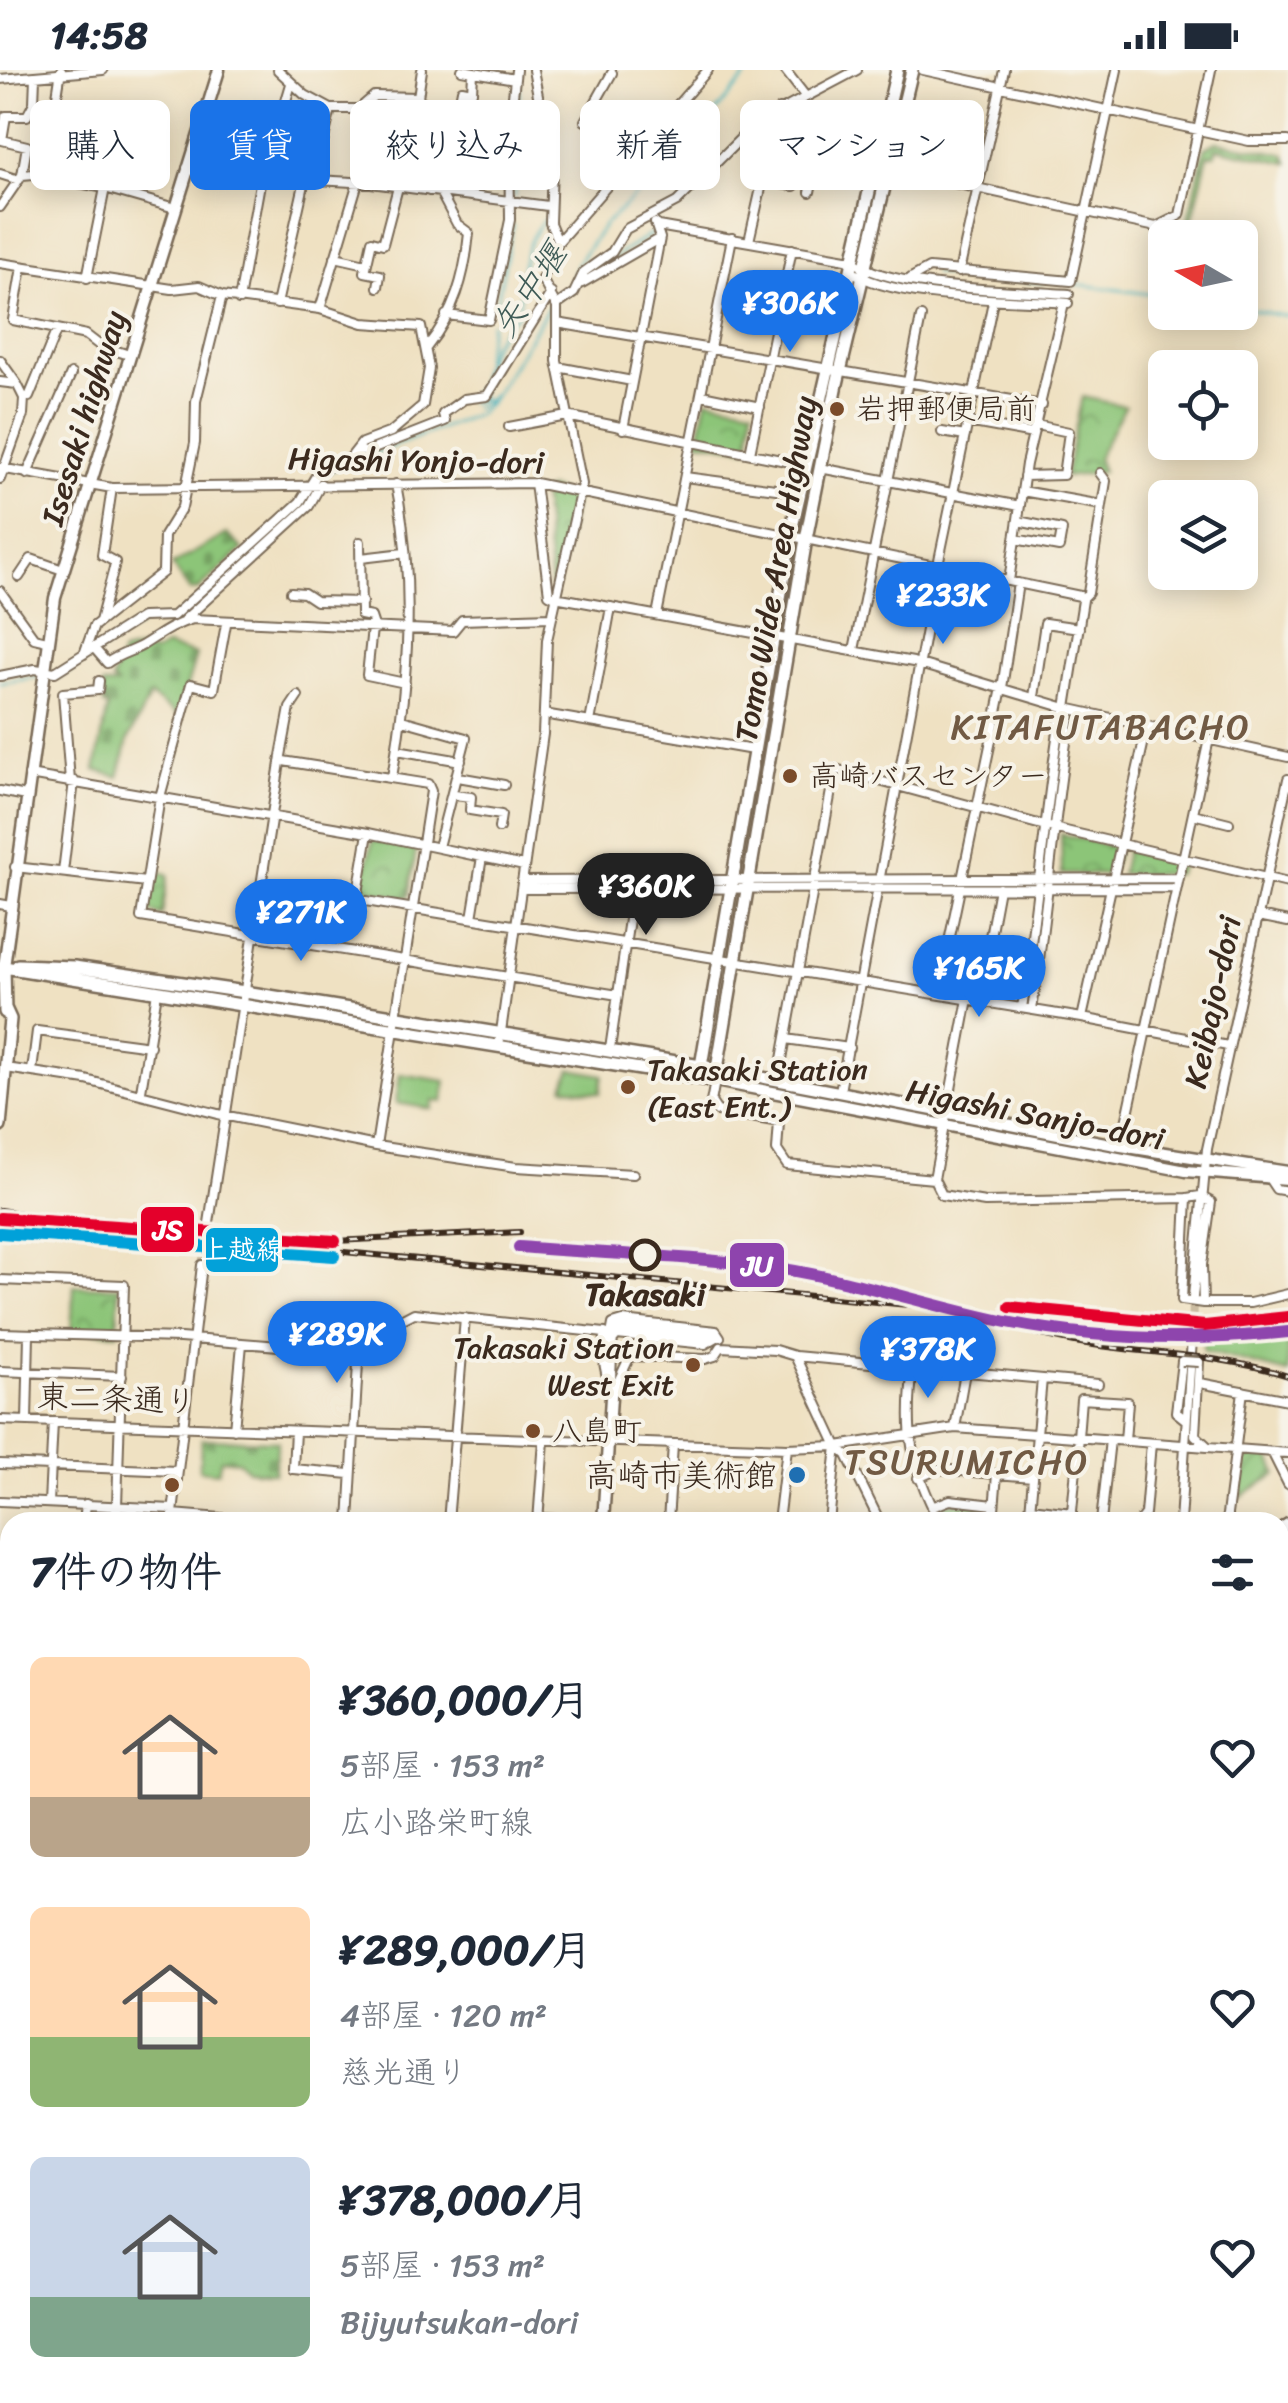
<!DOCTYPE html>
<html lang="ja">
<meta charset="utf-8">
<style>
body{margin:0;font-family:Sriracha,"Klee One",sans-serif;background:#f6f6f7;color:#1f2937;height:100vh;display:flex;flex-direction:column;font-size:38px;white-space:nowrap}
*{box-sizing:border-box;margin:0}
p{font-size:32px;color:#747a83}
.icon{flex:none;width:55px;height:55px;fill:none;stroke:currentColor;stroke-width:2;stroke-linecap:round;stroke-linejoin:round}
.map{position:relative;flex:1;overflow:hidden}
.drawer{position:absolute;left:0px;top:1442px;width:1290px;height:892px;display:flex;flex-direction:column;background:#fff;border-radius:30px 30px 0 0;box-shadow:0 5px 25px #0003}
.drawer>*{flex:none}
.hud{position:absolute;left:30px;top:30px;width:1230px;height:90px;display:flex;gap:20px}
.needle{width:65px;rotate:279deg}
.fabs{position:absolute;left:1148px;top:150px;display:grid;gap:20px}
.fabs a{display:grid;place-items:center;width:110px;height:110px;border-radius:15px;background:#fff;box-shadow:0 5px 25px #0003;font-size:50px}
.price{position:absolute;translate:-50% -85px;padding:0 22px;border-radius:35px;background:#1a73e8;color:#fff;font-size:32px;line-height:65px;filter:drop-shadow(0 2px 5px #0008)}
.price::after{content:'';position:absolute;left:50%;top:60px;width:30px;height:22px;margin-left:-15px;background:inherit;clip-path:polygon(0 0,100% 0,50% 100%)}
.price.active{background:#222;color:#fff}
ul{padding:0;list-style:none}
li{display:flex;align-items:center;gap:30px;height:250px;padding:0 30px}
li span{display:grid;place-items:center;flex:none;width:280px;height:200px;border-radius:15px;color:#555}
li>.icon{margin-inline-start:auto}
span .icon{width:120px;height:120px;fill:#fffc;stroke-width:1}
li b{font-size:42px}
h2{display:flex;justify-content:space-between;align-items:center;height:120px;padding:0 30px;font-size:42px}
.pill{padding:0 35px;border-radius:15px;background:#fff;box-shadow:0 5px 25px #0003;font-size:35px;line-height:90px}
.pill.active{background:#1a73e8;color:#fff}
.status{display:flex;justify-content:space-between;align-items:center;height:70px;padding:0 50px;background:#fff;direction:ltr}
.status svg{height:28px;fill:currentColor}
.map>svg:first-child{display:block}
.grass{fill:url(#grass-tufts);stroke:#64784b;stroke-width:2.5}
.cemetery{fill:url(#cemetery-stones);stroke:#64784b;stroke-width:2.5}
.park{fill:url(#park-crowns);stroke:#64784b;stroke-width:2.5}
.garden{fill:url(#garden-furrows);stroke:#64784b;stroke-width:2.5}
.pitch{fill:#8cc578;stroke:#64784b;stroke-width:2.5}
.water{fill:url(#water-waves);stroke:#406f6e;stroke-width:2.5}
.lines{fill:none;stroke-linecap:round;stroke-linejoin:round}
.stream{stroke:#45b4be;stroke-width:2.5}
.minor-tunnel{stroke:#cbbca1;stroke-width:8;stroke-dasharray:8 4;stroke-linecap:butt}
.minor-casing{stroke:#7a6a57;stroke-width:12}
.major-casing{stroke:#7a6a57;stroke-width:15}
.highway-casing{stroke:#7a6a57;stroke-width:16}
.minor{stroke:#fff;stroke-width:8}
.major{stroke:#fff;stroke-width:10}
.highway{stroke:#fff;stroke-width:11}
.rail-casing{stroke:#3b2a1e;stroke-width:6}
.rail{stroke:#f7f3e8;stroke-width:2.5;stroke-dasharray:8;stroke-linecap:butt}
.minor-bridge-casing{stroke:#7a6a57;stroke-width:12;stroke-linecap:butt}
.minor-bridge{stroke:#fff;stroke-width:8}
.rail-1-casing{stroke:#f7f3e8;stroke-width:20}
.rail-2-casing{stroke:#f7f3e8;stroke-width:20}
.rail-3-casing{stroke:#f7f3e8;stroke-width:20}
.rail-1{stroke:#e4002b;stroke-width:12}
.rail-2{stroke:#8e44ad;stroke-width:12}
.rail-3{stroke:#03a1d9;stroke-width:12}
.bus-dot{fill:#7a4b2a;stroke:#f7f3e8;stroke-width:4}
.stop-dot{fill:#f7f3e8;stroke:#3b2a1e;stroke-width:5}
.poi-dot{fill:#1f6fb2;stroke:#f7f3e8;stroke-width:4}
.labels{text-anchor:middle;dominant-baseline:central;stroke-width:8;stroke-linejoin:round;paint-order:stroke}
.bus-label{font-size:30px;fill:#3b2a1e;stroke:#f7f3e8;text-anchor:start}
.street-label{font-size:32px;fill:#3b2a1e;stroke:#f7f3e8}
.stop-label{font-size:32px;font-weight:bold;fill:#3b2a1e;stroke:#f7f3e8}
.poi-label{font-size:32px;fill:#3b2a1e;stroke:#f7f3e8;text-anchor:end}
.water-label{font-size:35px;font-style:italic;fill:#3e5a56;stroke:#f7f3e8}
.neighbourhood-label{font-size:35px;letter-spacing:2.5px;fill:#715a44;stroke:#f7f3e8}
.line-badge{stroke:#f7f3e8;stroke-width:4}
.badge-label{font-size:28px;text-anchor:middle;font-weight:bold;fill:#fff}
</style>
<div class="status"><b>14:58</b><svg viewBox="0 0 49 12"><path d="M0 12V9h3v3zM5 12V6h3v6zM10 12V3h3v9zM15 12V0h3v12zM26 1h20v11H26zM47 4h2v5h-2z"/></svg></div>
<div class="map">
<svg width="1288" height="2333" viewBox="0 0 1288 2333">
<defs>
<pattern id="grass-tufts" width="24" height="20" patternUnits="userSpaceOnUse" patternTransform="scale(2.5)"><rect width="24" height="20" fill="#8cc578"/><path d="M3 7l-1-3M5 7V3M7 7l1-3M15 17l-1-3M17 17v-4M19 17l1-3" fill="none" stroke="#74a062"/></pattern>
<pattern id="cemetery-stones" width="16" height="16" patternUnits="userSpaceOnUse" patternTransform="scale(2.5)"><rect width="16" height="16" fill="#8cc578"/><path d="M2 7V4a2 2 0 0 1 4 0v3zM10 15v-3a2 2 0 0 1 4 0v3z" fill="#74a062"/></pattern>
<pattern id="park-crowns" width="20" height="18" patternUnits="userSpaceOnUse" patternTransform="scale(2.5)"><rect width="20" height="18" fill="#8cc578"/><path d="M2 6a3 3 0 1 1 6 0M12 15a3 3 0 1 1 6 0" fill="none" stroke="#74a062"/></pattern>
<pattern id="garden-furrows" width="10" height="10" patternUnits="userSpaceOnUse" patternTransform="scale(2.5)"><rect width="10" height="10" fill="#8cc578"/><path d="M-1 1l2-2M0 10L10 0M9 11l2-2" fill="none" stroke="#74a062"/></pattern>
<pattern id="water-waves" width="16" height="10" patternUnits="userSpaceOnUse" patternTransform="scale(2.5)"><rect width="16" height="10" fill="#45b4be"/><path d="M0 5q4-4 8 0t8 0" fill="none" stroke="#3b939a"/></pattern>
</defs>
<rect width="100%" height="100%" fill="#f7f3e8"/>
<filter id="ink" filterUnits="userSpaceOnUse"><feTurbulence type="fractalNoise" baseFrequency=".01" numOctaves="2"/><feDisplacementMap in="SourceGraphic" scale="20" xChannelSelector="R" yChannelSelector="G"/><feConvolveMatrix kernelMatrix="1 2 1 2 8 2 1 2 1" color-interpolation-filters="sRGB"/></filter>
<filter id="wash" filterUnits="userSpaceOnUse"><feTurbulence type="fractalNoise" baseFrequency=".0048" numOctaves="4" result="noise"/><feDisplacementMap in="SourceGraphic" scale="40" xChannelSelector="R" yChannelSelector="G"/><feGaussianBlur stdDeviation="2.25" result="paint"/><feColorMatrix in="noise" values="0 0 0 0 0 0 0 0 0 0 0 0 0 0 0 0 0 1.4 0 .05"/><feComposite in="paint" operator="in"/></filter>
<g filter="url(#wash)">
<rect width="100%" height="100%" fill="#efe1c2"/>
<path class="grass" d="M571 999 603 1005 600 1023 564 1017Z"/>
<path class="cemetery" d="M281 50 326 55 309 105 268 103Z
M227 464 243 479 198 520 190 521 172 495Z
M166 576 196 585 178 646 150 626 128 670 119 707 95 700 108 637 104 635 103 615H117L112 610 122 583 141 579 155 583Z
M202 1369 278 1371 274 1403 248 1400 239 1391 221 1389 218 1402 199 1400Z"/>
<path class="park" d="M1082 327 1125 336 1097 388 1102 402 1065 407Z
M707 329 753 338 749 378 698 371Z
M549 418 576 427 556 515H551L542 422Z
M1061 764 1119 778 1111 805 1062 804Z
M373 770 416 780 409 825 405 828 361 819Z
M1126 780 1182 793 1177 804H1121Z
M152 802 168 805 162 846 146 840Z
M74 1216 119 1217 117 1263 71 1261Z
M952 1432 988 1436 990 1452H943L939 1438Z
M0 1918H10V2038L0 2037Z
M1137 2325H1258L1256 2333H1122Z"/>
<path class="garden" d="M1217 72 1285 84 1288 93 1216 78 1215 85H1208L1188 167V149L1205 78Z
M1248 1386H1269L1277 1404 1240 1427Z"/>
<path class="pitch" d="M400 1004 446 1011 443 1032 433 1031 432 1039 396 1033Z
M1288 1256V1303L1203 1281 1204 1262Z"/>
<path class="water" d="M1288 2062V2201L1280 2208V2065Z
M674 2325H1102L1087 2333H655Z"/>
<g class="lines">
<path class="stream" d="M515 127 520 0
M934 203 951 205
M588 204 653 163
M965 207 1043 212
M1075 214 1080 215
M1083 215 1165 226
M555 228 572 215 577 194 604 155 676 88 752 0
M497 231 513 155
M1253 240 1288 247
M472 326 479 316 491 253
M479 331C486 287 485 275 519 242 521 211 520 176 544 150
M470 332 487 329
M474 338 485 334 492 325
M316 413 331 400 478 344 491 331 551 233
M159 550 176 551 264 470
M46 608 61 606 146 551
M0 613 38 607
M1280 2265 1288 2252
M1261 2333 1263 2325"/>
</g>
</g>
<g filter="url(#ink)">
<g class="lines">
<path class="minor-tunnel" d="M202 1195 209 1153
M1192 1269 1193 1229"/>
<defs>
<path id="minor" d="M278 0 305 25 331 39 314 110
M422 0 418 27 437 48 429 121
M462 0 515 9
M785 0 806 27
M923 0 1249 71H1288
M0 9 103 0
M331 39H359L374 26 418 27
M204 47 274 65
M437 48 456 51 462 20 472 22 473 3
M585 51 612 3
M742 67 874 96
M435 77 511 90
M187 98 223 105 371 113 548 136
M889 99 1156 157 1180 145 1211 0
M0 104 19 110
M22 105 27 76 2 70 6 46H27L34 33 35 7
M42 106 105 118 87 208
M263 108 291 14
M763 111 794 116 803 81
M105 118 175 138
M810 122 818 84
M0 137 22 105 45 103 61 0
M658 156 852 190C889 221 1019 220 1069 224
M749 171 779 39
M558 172 708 0
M335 187 366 194
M0 193 172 219 199 216 222 226 320 239 363 253 421 257 429 298 423 335 391 362 362 373 351 387 319 401 300 432 173 546 142 547 55 602 35 599 0 606
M22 197 13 250 86 265 99 275 129 285
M850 200C891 231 1014 229 1068 233
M959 202 1004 0
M911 208 929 198 1071 211 1117 0
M582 213 660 168
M378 217 380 205 365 202 372 171 383 174 398 117
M239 230 261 108
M277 234 305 110
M557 235 574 223 584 202 612 182 626 159 677 132 755 54 857 0
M320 239 358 112
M446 245 489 250 510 150 509 61 516 0
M557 253 1042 335
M427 277C455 242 465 206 469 163L457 154 440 122
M0 290 17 314
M558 297 632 311
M0 312 17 314 24 328 23 345 0 409
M702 325 760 337
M29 327 57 259
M968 352 1033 364
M509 357 567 346 805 395
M623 359 660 168 655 153
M942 362 965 366
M357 380 366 382 445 351 443 344 464 329 487 326 551 223
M750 383 792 179
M0 398 112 418 535 413 1080 526 1083 530 1066 638 1060 648C1045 744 1037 841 1022 938
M820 398 1020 436
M27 404 71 304
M1024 406 1063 405 1069 362 1036 355
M685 407 799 422
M535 413 549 524 555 527 913 592 1066 638 1288 687
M1022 421 1102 435
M1015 469 1059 477 1062 460 1018 451
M360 472 361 545 371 547 375 559
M361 488 404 483
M19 507 31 489 63 500
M1009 511 1026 394 1064 233
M0 521 34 568 47 571
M291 522 304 523 316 531 362 532
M1082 529 1088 523 1106 411 1100 403
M657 545 732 168
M184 550 309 436 321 414
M100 551 114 498 115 492 102 485 112 418
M226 554 214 620 191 614 160 727 141 847 618 925
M372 558 367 605 405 613
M94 578 107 593C119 584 131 582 143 575 162 563 172 555 193 549L453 561 462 550 551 547
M854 580 921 247
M84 584 94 556 163 502 164 466 182 437 195 373 196 331 222 226
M1034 627 1045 553 1079 558
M544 644 753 680
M402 650 466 668 438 777
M590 652 611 537
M397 680 461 691
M283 691 428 714 431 721 376 1076
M29 705 368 763 524 796
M392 707C409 609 415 511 396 414
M458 707 504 715
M70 711 63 623 98 620 99 611
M0 721 26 726
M454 725 471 727 470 740 501 745 499 758
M1193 744 1229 753
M15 797 146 812
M63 802 74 711
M522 811 1179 808
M262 814 1082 948 1228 976
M521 819 1176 818
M357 829 368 763
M0 834 11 836
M1258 846 1288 852
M472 848 482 787
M938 924 1002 618 1018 513
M968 929 934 1109 942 1125 985 1132 1187 1128
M978 931 999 818
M1032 940C1047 842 1054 744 1070 647L1066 638
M1082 948 1147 657
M786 969 849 978
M499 976 543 664 547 570 582 414 557 291V237L542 209 558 172 550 153 552 97 533 0
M610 979 634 815
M6 998 86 1010 218 1044 376 1076 516 1097 633 1104
M32 1001 37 961 150 976
M715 1011 711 1032 717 1041 779 1052 777 1080 787 1095 934 1109
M778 1011 835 699 1053 758 1288 813
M141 1021 157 922
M840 1021 939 490 992 236
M1121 1076 1209 669
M1270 1110 1276 1119 1288 1121
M1200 1126 1211 1132 1202 1195 1203 1233 1182 1230 1187 1128Z
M209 1153 281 686 290 638 298 626
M0 1210 124 1215 117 1436
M1193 1227 1207 1079 1288 709
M1203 1233H1250L1288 1224
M0 1263 180 1268 328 1280 359 1272 414 1243 605 1263 604 1293 611 1327
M611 1265 613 1254 623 1251 716 1261 720 1267
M612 1271 617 1265 705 1274 717 1267
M721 1277 775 1280 795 1286 837 1376 829 1452
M795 1286 1098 1314
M1182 1291 1176 1342 1186 1350
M1199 1292 1195 1365 1208 1377
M913 1297C905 1362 910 1395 940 1452
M0 1301 122 1306
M611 1308 613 1264 619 1258 716 1267
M1200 1313 1288 1330
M611 1327 630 1286 705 1289 715 1286 721 1277
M0 1350 787 1378 837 1376 955 1358 1288 1383
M27 1351 29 1264
M955 1358 965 1302
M234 1359 242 1274
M295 1361 293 1399 350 1404
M1078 1367 1081 1329 1128 1332 1125 1371
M837 1376 847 1385 880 1452
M1272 1382 1288 1414
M0 1394 177 1401
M918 1408 938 1399 1033 1407
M0 1431 173 1439
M49 1433 53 1352
M932 1437 950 1430 994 1435
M1031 1438 1072 1443
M173 1444 269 1452
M539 1448 608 1452
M84 1452 86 1434
M172 1452 202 1195
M349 1452 361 1240
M448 1452 465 1248
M538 1452 544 1370
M668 1452 673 1375
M778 1452 787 1378
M993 1452 997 1404
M1029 1452 1042 1309
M1071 1452 1079 1367
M1101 1452 1110 1370
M1139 1452 1145 1444 1151 1373
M1180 1452 1192 1269
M1226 1452 1243 1321
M0 1508 10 1509
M1280 1516 1288 1511
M1280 1526 1288 1543
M1280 1595 1288 1611
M1280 1623 1288 1618
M1280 1780 1288 1774
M1280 1816 1288 1824
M1280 1845 1288 1836
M0 1890 10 1891
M1280 1897 1288 1891
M1280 1938 1288 1933
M1280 1992 1288 1988
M170 2333 171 2325
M340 2333V2325
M420 2333V2325"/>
<path id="major" d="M0 897H4L55 528 219 0
M718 999 1121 1076 1288 1102
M715 1011 1186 1101 1288 1109
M603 1452 611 1327
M1280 1459 1288 1454
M0 1640 10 1641
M0 2047 10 2048
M1073 2325 1076 2333
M255 2333 256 2325"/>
<path id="highway" d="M18 895 74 897 245 922 707 997
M4 897 715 1011 806 469 837 314 912 0
M4 897 5 942
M699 1008 792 457 897 0
M0 1056 10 949 5 938
M1280 2002 1288 1997
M1280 2012 1288 2008
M495 2333 517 2325
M520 2333 540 2325
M547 2333 566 2325"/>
</defs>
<use href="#minor" class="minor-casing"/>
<use href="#major" class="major-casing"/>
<use href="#highway" class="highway-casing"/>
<use href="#minor" class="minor"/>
<use href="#major" class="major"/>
<use href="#highway" class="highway"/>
<defs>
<path id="rail" d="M0 1140 48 1147
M0 1156 312 1179 972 1241
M335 1171 520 1162
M954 1249C996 1253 1034 1264 1075 1272 1147 1285 1218 1283 1288 1306"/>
</defs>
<use href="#rail" class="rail-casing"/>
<use href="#rail" class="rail"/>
<defs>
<path id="minor-bridge" d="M1182 1291 1199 1292"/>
</defs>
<use href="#minor-bridge" class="minor-bridge-casing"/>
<use href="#minor-bridge" class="minor-bridge"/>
<defs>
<path id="rail-1" d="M0 1148 335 1171
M1010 1237 1205 1256 1288 1247"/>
<path id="rail-2" d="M519 1177C604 1184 692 1186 777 1198 856 1210 930 1236 1007 1252 1099 1270 1195 1272 1288 1262"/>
<path id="rail-3" d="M0 1163 334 1186"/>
</defs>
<use href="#rail-1" class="rail-1-casing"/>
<use href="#rail-2" class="rail-2-casing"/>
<use href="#rail-3" class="rail-3-casing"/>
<use href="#rail-1" class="rail-1"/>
<use href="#rail-2" class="rail-2"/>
<use href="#rail-3" class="rail-3"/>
</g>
</g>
<g class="bus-dot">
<circle cx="837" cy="339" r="9"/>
<circle cx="790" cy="706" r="9"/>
<circle cx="628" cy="1017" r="9"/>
<circle cx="693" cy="1295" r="9"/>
<circle cx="533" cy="1361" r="9"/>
<circle cx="172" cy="1415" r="9"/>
</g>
<circle class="stop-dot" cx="645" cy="1185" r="14"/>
<circle class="poi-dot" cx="797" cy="1405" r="10"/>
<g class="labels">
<g class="bus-label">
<text x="856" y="339">岩押郵便局前</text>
<text x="809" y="706">高崎バスセンター</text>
<text x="647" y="1000">Takasaki Station<tspan x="647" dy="37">(East Ent.)</tspan></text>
<text x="674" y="1278" text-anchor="end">Takasaki Station<tspan x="674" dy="37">West Exit</tspan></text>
<text x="552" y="1361">八島町</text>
</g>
<g class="street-label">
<text transform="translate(84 348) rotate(-73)">Isesaki highway</text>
<text transform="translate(416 391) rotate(1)">Higashi Yonjo-dori</text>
<text transform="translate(776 499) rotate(-80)">Tomo Wide Area Highway</text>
<text transform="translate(1213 932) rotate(-78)">Keibajo-dori</text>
<text transform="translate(1035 1045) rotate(11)">Higashi Sanjo-dori</text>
<text transform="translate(117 1329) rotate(2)">東二条通り</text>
</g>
<g class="stop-label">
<text x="645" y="1224">Takasaki</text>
</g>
<g class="poi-label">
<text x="777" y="1405">高崎市美術館</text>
</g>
<g class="water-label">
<text transform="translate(529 220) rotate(-56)">矢中堰</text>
</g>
<g class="neighbourhood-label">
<text x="1101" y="657">KITAFUTABACHO</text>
<text x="967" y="1392">TSURUMICHO</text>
</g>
</g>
<g class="line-badge">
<rect x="139" y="1135" width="57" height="49" rx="10" fill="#e4002b"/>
<rect x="204" y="1156" width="76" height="48" rx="10" fill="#03a1d9"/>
<rect x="728" y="1171" width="58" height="48" rx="10" fill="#8e44ad"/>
</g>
<g class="badge-label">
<text x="168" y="1169">JS</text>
<text x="242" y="1189">上越線</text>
<text x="757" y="1205">JU</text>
</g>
</svg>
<div class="fabs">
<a><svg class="needle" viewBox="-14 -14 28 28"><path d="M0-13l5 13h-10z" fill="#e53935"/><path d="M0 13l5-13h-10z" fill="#747a83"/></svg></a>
<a><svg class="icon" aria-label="locate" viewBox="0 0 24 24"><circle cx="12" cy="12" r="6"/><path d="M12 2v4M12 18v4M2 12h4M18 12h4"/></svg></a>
<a><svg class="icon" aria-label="layers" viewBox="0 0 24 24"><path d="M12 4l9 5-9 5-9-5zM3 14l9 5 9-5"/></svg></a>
</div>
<b class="price" style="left:790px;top:285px">¥306K</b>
<b class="price" style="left:943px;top:577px">¥233K</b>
<b class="price active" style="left:646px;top:868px">¥360K</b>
<b class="price" style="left:301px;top:894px">¥271K</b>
<b class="price" style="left:979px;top:950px">¥165K</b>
<b class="price" style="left:337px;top:1316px">¥289K</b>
<b class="price" style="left:928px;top:1331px">¥378K</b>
<div class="hud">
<a class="pill">購入</a>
<a class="pill active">賃貸</a>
<a class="pill">絞り込み</a>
<a class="pill">新着</a>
<a class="pill">マンション</a>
</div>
<section class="drawer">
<h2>7件の物件<svg class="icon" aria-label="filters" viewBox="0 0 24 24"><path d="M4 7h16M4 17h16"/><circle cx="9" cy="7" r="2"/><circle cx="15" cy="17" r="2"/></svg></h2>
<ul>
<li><span style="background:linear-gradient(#ffd9b3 70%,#b9a48a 0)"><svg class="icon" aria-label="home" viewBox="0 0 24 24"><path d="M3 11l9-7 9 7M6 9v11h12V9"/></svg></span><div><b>¥360,000/月</b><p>5部屋 · 153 m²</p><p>広小路栄町線</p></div><svg class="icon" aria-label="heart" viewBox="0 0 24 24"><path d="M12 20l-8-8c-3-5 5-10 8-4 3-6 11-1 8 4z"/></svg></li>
<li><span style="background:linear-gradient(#ffd9b3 65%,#8fb573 0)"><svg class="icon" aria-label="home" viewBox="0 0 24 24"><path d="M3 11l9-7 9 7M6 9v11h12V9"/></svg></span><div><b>¥289,000/月</b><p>4部屋 · 120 m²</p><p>慈光通り</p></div><svg class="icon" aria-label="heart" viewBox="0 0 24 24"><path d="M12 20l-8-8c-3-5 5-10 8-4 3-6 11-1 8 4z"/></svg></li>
<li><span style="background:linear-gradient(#c9d6e8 70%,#7fa58c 0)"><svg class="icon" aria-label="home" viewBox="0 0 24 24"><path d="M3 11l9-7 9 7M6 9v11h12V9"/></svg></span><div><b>¥378,000/月</b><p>5部屋 · 153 m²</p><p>Bijyutsukan-dori</p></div><svg class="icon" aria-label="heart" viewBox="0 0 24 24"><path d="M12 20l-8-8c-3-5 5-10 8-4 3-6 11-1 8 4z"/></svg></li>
</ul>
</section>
</div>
